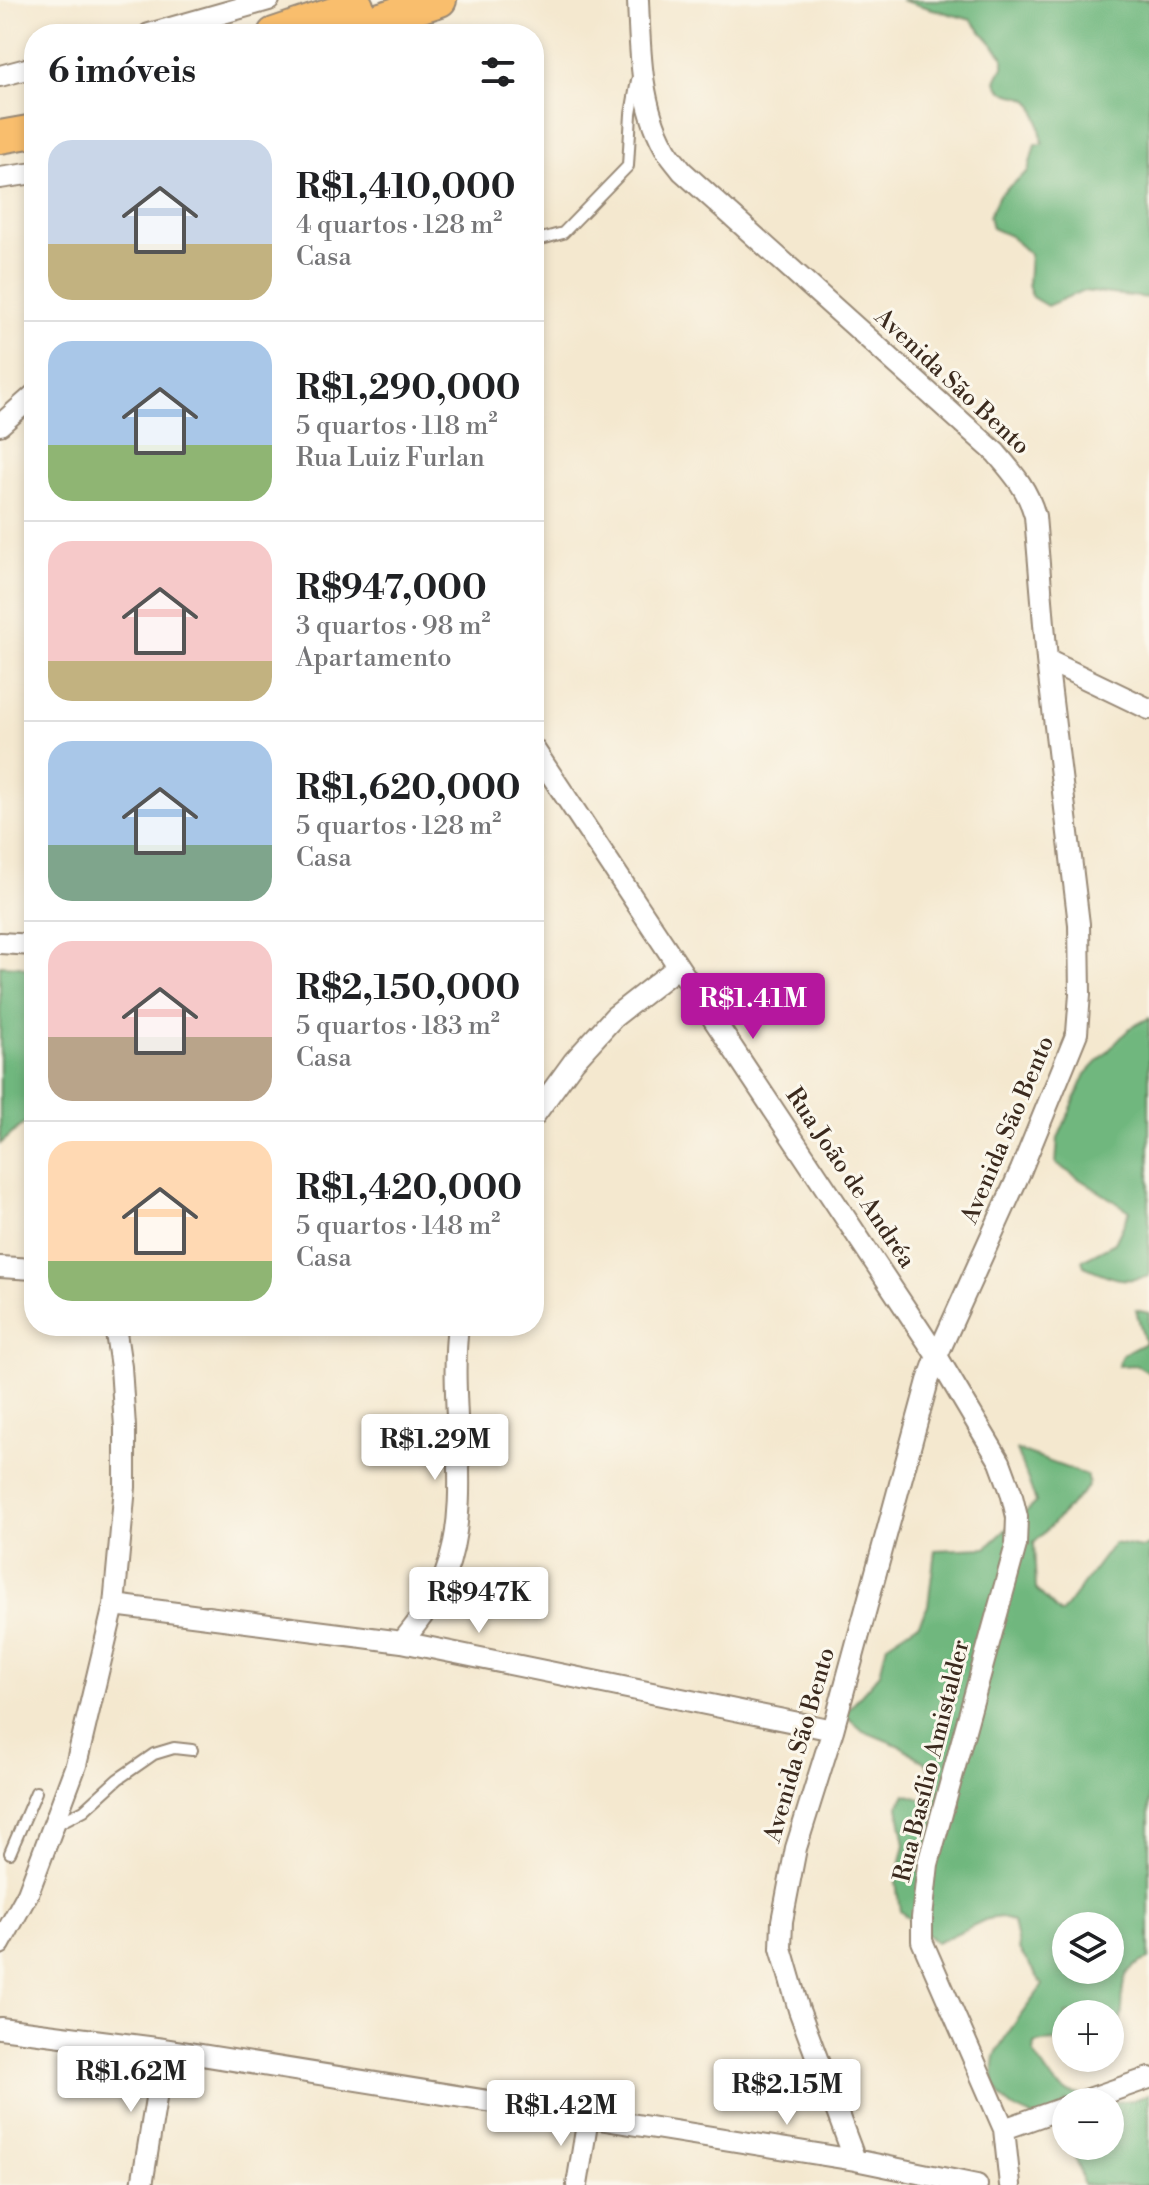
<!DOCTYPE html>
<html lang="pt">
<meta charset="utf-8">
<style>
body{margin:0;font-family:"Libre Bodoni",serif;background:#f6f6f6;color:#202124;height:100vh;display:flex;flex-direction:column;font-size:30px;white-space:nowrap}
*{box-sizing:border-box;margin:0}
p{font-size:26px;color:#757577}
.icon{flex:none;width:44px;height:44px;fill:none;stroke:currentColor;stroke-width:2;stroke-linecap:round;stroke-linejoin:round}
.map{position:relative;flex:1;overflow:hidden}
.panel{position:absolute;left:24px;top:24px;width:520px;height:1312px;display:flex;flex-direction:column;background:#fff;border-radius:32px;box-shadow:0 4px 12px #0003}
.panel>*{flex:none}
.fabs{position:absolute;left:1052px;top:1912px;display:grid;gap:16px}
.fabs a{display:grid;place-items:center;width:72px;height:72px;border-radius:50%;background:#fff;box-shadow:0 4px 12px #0003;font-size:40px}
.price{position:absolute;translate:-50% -68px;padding:0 18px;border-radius:8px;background:#fff;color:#222;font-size:26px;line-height:52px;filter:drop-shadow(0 2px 4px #0008)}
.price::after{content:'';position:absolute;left:50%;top:48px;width:24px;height:18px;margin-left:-12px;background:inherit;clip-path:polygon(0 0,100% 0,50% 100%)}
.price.on{background:#b5179e;color:#fff}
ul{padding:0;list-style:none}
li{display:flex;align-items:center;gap:24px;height:200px;padding:0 24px}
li+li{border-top:2px solid #e0e0e0}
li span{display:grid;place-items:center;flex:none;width:224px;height:160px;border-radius:24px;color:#555}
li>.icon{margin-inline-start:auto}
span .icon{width:96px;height:96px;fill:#fffc;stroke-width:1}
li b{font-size:34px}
h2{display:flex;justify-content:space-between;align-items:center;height:96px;padding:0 24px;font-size:34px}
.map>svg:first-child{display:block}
.forest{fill:#6fb77e;stroke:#55704e;stroke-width:2;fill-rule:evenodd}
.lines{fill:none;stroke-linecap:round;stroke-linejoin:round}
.lane-casing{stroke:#988976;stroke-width:14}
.street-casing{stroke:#988976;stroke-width:24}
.primary-casing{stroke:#988976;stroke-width:36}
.lane{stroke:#fff;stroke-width:10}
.street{stroke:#fff;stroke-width:20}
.primary{stroke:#f9be6d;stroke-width:32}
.labels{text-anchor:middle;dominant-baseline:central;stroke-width:6;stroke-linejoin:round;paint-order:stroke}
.street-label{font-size:24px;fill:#3b2a1e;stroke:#fbf7ec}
</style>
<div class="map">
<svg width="1149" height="2185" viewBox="0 0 1149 2185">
<rect width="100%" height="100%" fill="#fbf7ec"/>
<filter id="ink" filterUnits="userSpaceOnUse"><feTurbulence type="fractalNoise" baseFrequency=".0125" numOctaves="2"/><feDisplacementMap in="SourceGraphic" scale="16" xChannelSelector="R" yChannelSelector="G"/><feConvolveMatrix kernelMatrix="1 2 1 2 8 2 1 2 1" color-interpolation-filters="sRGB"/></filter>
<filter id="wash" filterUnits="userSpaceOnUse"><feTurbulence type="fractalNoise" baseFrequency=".006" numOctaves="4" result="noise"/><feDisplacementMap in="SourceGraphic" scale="32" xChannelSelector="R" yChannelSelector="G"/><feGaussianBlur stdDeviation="1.8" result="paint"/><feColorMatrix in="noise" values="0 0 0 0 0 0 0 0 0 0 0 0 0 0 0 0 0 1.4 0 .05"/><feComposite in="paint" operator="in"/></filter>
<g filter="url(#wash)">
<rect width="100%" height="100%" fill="#f4e8cf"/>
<path class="forest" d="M901 0H1149V298L1082 291 1047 306 1032 297 1028 284 1030 254 1010 236 992 228 989 216 999 195 1028 171 1035 144H1043C1040 132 1039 115 1033 105 1023 90 1005 102 996 81L1003 67V56L971 20Z
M0 965 20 966 34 972V1115L0 1144Z
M1149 1018V1276C1122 1284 1109 1277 1084 1266L1082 1260 1115 1243 1130 1211 1056 1164 1058 1138 1086 1074 1130 1028Z
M1136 1310 1149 1313V1373L1136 1365 1118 1366 1122 1355 1145 1343Z
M1017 1450 1086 1475 1089 1481 1087 1488 1034 1543 1036 1589 1061 1614 1114 1543 1142 1548 1149 1545V1959C1114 1971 1126 1989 1121 2018 1120 2024 1117 2030 1115 2036L1110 2037V2014H1066V2038C1053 2044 1045 2039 1035 2044L1034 2054 1054 2083 1066 2092 1113 2102 1133 2100 1149 2094V2185H1083L1079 2166 1070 2146H1110V2102H1066V2136C1052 2120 1029 2119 1012 2107 995 2095 991 2077 995 2057 997 2045 1033 1999 1043 1985L1019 1950 1013 1922 1001 1917 987 1919 936 1943 900 1911 896 1882 905 1844 898 1807 905 1794 927 1801 933 1797 935 1791 927 1764 902 1747 863 1731 844 1714 880 1673 887 1644 919 1623 928 1606 935 1550 986 1548 1036 1502ZM1066 1926H1110V1970H1066Z"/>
</g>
<g filter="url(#ink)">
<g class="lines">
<defs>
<path id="lane" d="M534 241 563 233 628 166 631 114 637 80
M55 1825 84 1810 118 1779 154 1754 174 1748 192 1750
M10 1853 36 1792"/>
<path id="street" d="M638 0C640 48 640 103 664 146 668 155 676 163 682 171L996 453C1014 474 1028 490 1035 516L1047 660 1079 924 1080 994 1077 1033 1021 1170 937 1356 928 1381 833 1730 796 1848 782 1921 781 1948 799 2010 855 2160
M149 34 269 0
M0 76 34 67
M0 178 34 173
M0 425 34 395
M1047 660 1149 709
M534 749 937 1356 1000 1462 1011 1492 1017 1517 1016 1545 928 1864 922 1918V1941L1004 2129 1010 2185
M0 943 34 945
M534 1116 574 1061 614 1017 678 967
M0 1267 34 1269
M114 1605 402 1642 833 1730
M402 1642C419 1621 435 1601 445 1575 474 1499 448 1406 458 1326
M0 1944 28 1893 76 1765 114 1605 125 1487V1427L121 1367 115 1326
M0 2028 164 2049 855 2160 977 2185
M1080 2102 1149 2078
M1004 2129 1066 2107
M142 2185 164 2049
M577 2185 588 2118"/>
<path id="primary" d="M274 34 357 6
M334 34 440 0
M0 137 34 131"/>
</defs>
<use href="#lane" class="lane-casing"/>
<use href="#street" class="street-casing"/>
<use href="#primary" class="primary-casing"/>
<use href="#lane" class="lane"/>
<use href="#street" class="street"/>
<use href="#primary" class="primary"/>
</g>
</g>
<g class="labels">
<g class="street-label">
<text transform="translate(952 382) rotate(43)">Avenida São Bento</text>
<text transform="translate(1008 1130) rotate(-67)">Avenida São Bento</text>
<text transform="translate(850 1178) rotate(56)">Rua João de Andréa</text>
<text transform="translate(800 1745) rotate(-74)">Avenida São Bento</text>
<text transform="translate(932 1761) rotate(-76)">Rua Basílio Amistalder</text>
</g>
</g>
</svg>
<div class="fabs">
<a><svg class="icon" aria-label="layers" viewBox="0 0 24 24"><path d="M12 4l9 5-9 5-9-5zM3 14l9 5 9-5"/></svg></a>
<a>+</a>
<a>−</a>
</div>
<b class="price on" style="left:753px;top:1041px">R$1.41M</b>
<b class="price" style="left:435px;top:1482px">R$1.29M</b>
<b class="price" style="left:479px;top:1635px">R$947K</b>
<b class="price" style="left:131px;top:2114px">R$1.62M</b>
<b class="price" style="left:787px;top:2127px">R$2.15M</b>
<b class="price" style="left:561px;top:2148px">R$1.42M</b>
<section class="panel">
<h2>6 imóveis<svg class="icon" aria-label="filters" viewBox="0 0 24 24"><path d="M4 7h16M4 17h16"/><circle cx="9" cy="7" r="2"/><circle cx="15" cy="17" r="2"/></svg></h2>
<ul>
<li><span style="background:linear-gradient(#c9d6e8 65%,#c2b280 0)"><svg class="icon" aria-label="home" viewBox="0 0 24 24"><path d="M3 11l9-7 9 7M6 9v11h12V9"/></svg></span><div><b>R$1,410,000</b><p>4 quartos · 128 m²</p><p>Casa</p></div></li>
<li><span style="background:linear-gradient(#a9c7e8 65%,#8fb573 0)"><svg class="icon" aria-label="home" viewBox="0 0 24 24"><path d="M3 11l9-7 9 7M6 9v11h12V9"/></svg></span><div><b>R$1,290,000</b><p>5 quartos · 118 m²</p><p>Rua Luiz Furlan</p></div></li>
<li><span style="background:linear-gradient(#f6c9c9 75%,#c2b280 0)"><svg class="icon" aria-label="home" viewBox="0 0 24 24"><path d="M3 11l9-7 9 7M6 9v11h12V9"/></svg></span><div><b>R$947,000</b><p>3 quartos · 98 m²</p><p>Apartamento</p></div></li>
<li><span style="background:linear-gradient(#a9c7e8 65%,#7fa58c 0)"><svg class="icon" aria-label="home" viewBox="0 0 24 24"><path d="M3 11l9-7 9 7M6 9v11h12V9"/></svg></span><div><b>R$1,620,000</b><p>5 quartos · 128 m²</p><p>Casa</p></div></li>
<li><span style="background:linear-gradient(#f6c9c9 60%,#b9a48a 0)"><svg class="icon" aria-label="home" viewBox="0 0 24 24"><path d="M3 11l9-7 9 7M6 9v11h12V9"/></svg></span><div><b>R$2,150,000</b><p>5 quartos · 183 m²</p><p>Casa</p></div></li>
<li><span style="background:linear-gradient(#ffd9b3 75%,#8fb573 0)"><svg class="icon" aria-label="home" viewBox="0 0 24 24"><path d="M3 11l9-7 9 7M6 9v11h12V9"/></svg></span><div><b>R$1,420,000</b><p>5 quartos · 148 m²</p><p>Casa</p></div></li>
</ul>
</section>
</div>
